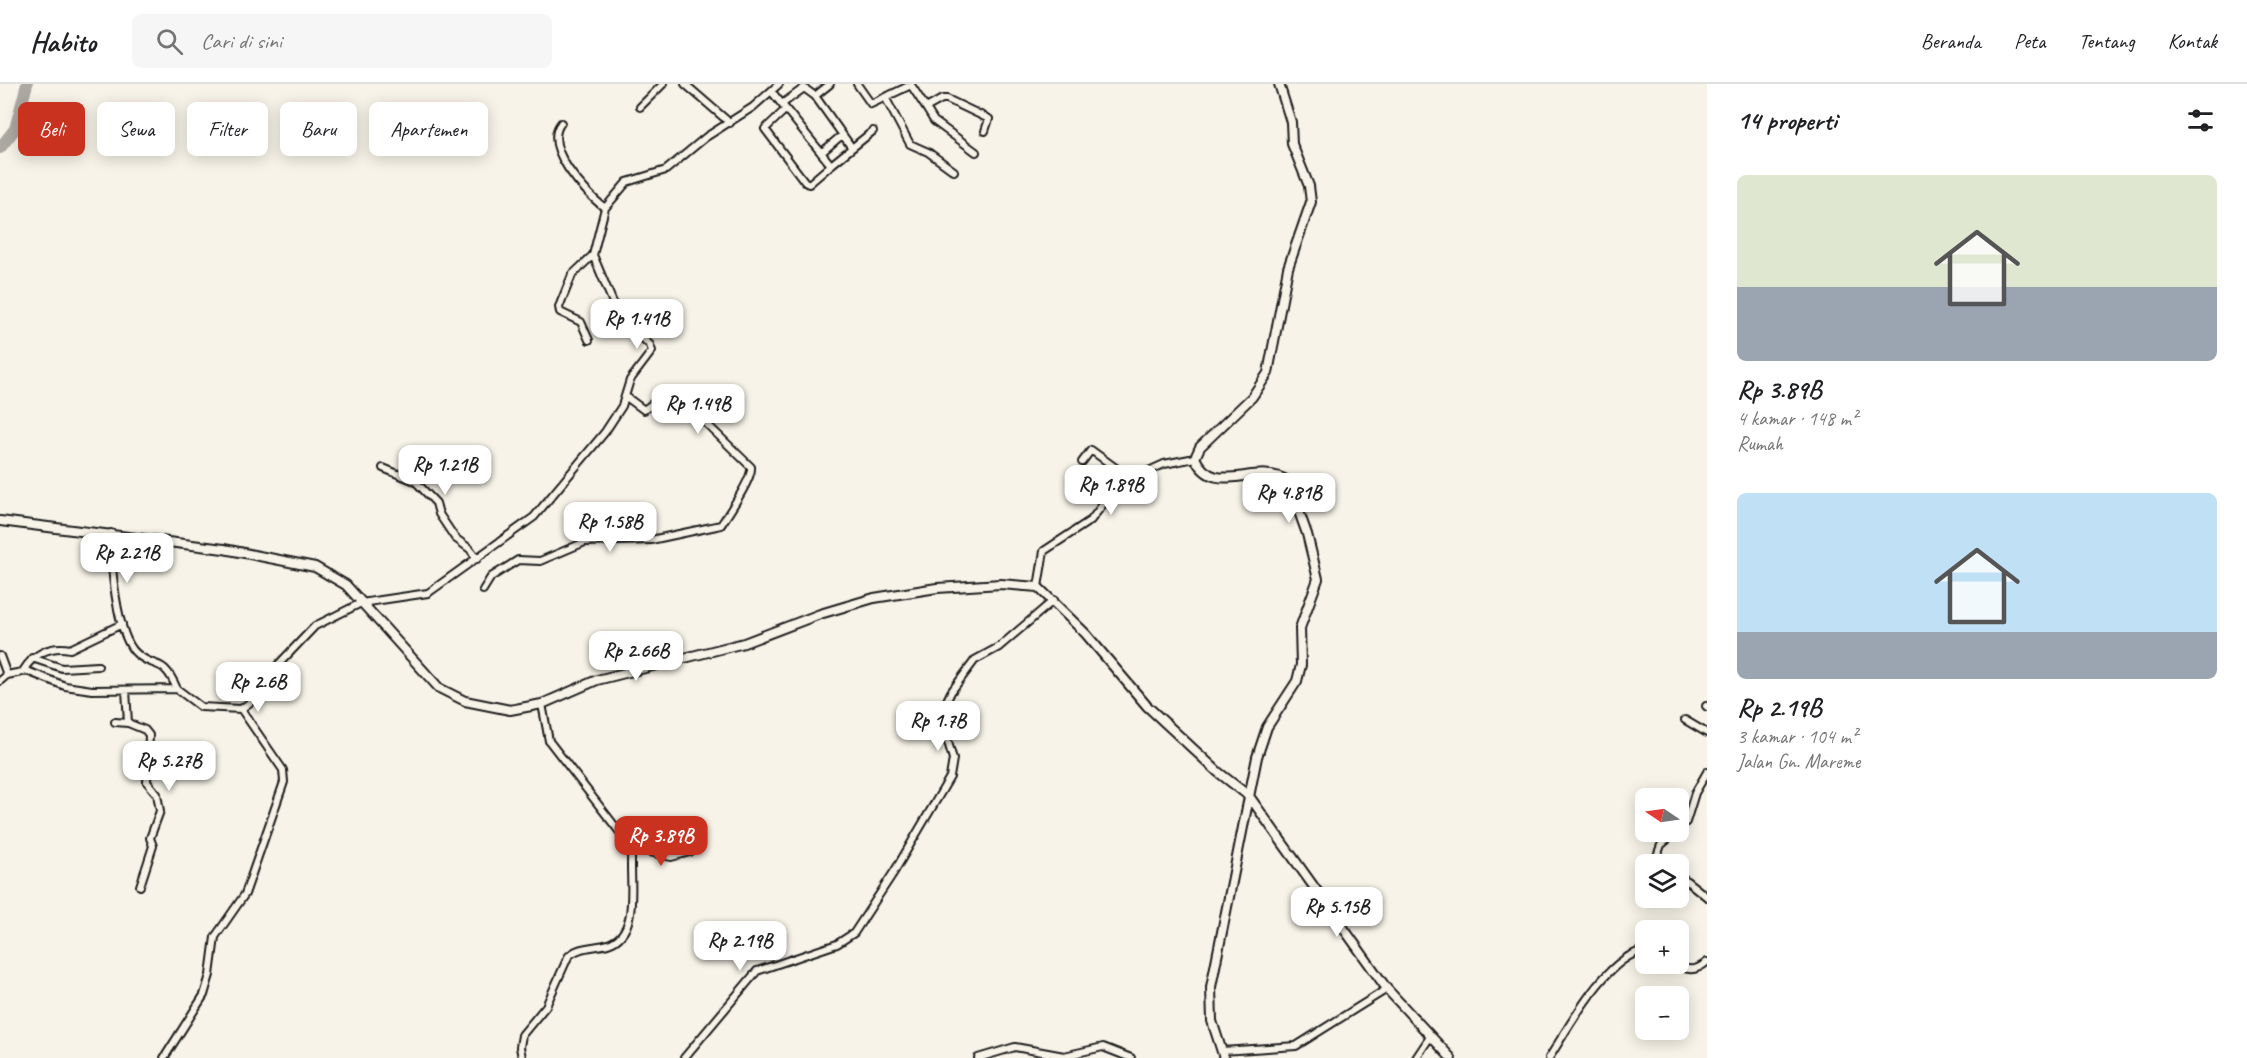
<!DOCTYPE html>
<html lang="id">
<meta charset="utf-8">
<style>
body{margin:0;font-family:Caveat,sans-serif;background:#f6f6f6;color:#202124;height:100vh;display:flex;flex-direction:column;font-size:22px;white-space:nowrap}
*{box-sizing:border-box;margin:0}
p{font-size:20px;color:#757577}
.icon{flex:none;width:33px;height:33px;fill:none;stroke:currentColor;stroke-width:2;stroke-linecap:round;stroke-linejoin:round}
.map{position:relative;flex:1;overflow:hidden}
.panel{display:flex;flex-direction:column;background:#fff;width:540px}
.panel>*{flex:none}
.guide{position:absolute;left:18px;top:18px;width:570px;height:54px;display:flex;gap:12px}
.needle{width:39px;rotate:283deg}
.controls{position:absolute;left:1635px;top:704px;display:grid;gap:12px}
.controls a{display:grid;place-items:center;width:54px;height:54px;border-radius:9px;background:#fff;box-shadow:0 3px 15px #0003;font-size:30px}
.price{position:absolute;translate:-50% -51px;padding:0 14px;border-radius:12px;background:#fff;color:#222;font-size:20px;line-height:39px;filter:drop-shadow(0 2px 3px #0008)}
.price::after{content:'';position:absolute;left:50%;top:36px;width:18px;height:14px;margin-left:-9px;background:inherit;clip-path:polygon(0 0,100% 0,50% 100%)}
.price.current{background:#c8321e;color:#fff}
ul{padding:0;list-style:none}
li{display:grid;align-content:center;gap:12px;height:318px;padding:0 30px}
li span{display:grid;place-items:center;height:186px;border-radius:9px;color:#555}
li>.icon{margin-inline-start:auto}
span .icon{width:108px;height:108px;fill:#fffc;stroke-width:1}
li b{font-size:26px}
h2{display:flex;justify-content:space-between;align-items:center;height:72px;padding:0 30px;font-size:26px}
.chip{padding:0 21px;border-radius:9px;background:#fff;box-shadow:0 3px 15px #0003;font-size:21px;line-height:54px}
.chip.current{background:#c8321e;color:#fff}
header{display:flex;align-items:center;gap:36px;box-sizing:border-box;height:84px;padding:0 30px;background:#fff;border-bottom:2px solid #e0e0e0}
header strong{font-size:28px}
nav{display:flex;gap:33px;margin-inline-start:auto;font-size:21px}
.search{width:420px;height:54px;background:#f6f6f6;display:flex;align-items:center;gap:15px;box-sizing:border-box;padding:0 21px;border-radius:9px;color:#757577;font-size:22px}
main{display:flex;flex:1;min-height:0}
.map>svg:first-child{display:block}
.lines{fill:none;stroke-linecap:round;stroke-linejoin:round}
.river{stroke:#aca9a2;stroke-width:12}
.minor-casing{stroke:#1c1c1c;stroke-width:10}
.tertiary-casing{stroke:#1c1c1c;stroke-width:12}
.minor{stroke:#f7f3e8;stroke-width:6}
.tertiary{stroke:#f7f3e8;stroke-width:8}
</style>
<header>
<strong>Habito</strong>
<div class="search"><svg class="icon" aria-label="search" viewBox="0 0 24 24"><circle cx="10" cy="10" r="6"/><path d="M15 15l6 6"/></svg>Cari di sini</div>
<nav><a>Beranda</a><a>Peta</a><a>Tentang</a><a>Kontak</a></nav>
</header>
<main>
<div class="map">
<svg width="1707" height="974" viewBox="0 0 1707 974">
<rect width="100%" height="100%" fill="#f7f3e8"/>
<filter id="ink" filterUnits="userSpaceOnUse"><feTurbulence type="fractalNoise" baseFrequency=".0167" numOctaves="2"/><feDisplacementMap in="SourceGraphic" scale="12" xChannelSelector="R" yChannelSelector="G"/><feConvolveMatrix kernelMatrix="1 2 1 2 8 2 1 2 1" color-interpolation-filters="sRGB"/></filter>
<g filter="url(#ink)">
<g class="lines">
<path class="river" d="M0 64 15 45 27 0"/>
<defs>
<path id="minor" d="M685 0 730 39
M857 0 871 20 911 1 926 24 942 15H947L989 35 985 47
M772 8 831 81 809 100 805 98 765 45 786 25
M815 12 830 0
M885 13 910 60 928 68 954 87
M782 20 804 4 815 12 852 64 831 81
M640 23 663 0
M926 24 934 37 976 68
M561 39C542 63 585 109 605 124
M852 64 873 47
M821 69 842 51
M589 256 581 238 560 228 559 223 572 191 593 171
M1082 378 1091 366 1131 395
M383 384 415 397 436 419 439 430 455 454 470 465 477 475
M111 449C110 475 116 553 137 570 156 586 163 572 177 605
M1038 503 1044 467 1091 436 1113 407 1131 395 1164 380 1195 374
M483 506 491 493 518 476 540 477 585 458 651 456 721 441C728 430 753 394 751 383L675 309 661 321 652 320 644 326 625 312
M0 572 7 591
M32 574 62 584 98 582
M23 587C33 570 50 561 70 565L122 540
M0 597 7 591 27 587 65 602 92 606 177 605 201 623 241 625 260 611 276 583 315 542 361 519 428 509 534 433 605 348 622 322 630 296 652 267 650 261 619 233 593 171 605 124 627 98 666 86 706 53 753 23 779 0
M1706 622 1707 623
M1685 636 1707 649
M115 638 128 639 126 606
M128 639 145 646 149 651 147 698 157 710 160 727 150 754 153 762 140 802
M1678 746 1686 738 1695 709 1707 688
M632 764 671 773 690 768
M1664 780 1657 772 1661 761 1678 747
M1678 790 1707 813
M1674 879C1687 887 1695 888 1707 878
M1222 967 1296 962 1387 905
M164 974 204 911 210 891 215 853 245 810 284 698 283 686 241 625
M522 974 520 963 522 951 546 922 568 873C577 862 595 864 608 860 643 849 627 790 632 764L549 657 542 620
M684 974 757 887 837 860 854 849 894 788 950 693 953 675 940 631 951 608 975 576 999 563 1054 516
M978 974 1015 963 1064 972 1103 963 1131 974
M1416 974 1430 953
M1549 974C1569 943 1607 871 1646 866"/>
<path id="tertiary" d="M0 437 224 465 315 483 346 501 439 604 465 617 510 626 542 620 597 596 744 559 820 530 874 514 937 504 1001 500 1038 503 1086 550 1147 622 1218 688 1249 712 1387 905 1451 974
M1224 974 1212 937 1211 903 1257 673 1267 643 1297 597 1301 581 1300 544 1318 495 1307 450 1288 397C1255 376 1215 415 1195 374L1200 363 1252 313 1268 289 1288 184 1311 118 1309 102 1292 60 1291 38 1279 0"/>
</defs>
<use href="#minor" class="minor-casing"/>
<use href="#tertiary" class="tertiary-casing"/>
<use href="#minor" class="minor"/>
<use href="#tertiary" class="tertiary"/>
</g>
</g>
</svg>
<div class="controls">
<a><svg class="needle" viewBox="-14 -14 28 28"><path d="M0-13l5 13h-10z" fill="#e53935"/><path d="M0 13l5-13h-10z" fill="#757577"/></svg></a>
<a><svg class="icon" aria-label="layers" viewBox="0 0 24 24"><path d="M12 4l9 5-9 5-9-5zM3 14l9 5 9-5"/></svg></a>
<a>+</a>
<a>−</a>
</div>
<b class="price" style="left:637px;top:266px">Rp 1.41B</b>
<b class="price" style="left:698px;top:351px">Rp 1.49B</b>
<b class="price" style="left:445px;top:412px">Rp 1.21B</b>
<b class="price" style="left:1111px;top:432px">Rp 1.89B</b>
<b class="price" style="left:1289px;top:440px">Rp 4.81B</b>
<b class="price" style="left:610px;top:469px">Rp 1.58B</b>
<b class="price" style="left:127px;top:500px">Rp 2.21B</b>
<b class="price" style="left:636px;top:598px">Rp 2.66B</b>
<b class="price" style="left:258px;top:629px">Rp 2.6B</b>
<b class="price" style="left:938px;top:668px">Rp 1.7B</b>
<b class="price" style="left:169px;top:708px">Rp 5.27B</b>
<b class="price current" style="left:661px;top:783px">Rp 3.89B</b>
<b class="price" style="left:1337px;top:854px">Rp 5.15B</b>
<b class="price" style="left:740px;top:888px">Rp 2.19B</b>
<div class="guide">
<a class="chip current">Beli</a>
<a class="chip">Sewa</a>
<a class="chip">Filter</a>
<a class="chip">Baru</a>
<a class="chip">Apartemen</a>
</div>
</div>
<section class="panel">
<h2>14 properti<svg class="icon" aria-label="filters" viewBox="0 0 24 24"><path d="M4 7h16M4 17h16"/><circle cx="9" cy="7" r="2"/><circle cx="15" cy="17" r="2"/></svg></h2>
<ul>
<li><span style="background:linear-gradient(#dfe7d0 60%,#9aa5b1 0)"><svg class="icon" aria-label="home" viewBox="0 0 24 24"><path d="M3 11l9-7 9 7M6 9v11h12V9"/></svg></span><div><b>Rp 3.89B</b><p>4 kamar · 148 m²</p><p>Rumah</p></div></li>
<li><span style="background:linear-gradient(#bfe0f5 75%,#9aa5b1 0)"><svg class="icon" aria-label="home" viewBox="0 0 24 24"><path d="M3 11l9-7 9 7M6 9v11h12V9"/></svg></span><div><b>Rp 2.19B</b><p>3 kamar · 104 m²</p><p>Jalan Gn. Mareme</p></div></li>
</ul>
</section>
</main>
